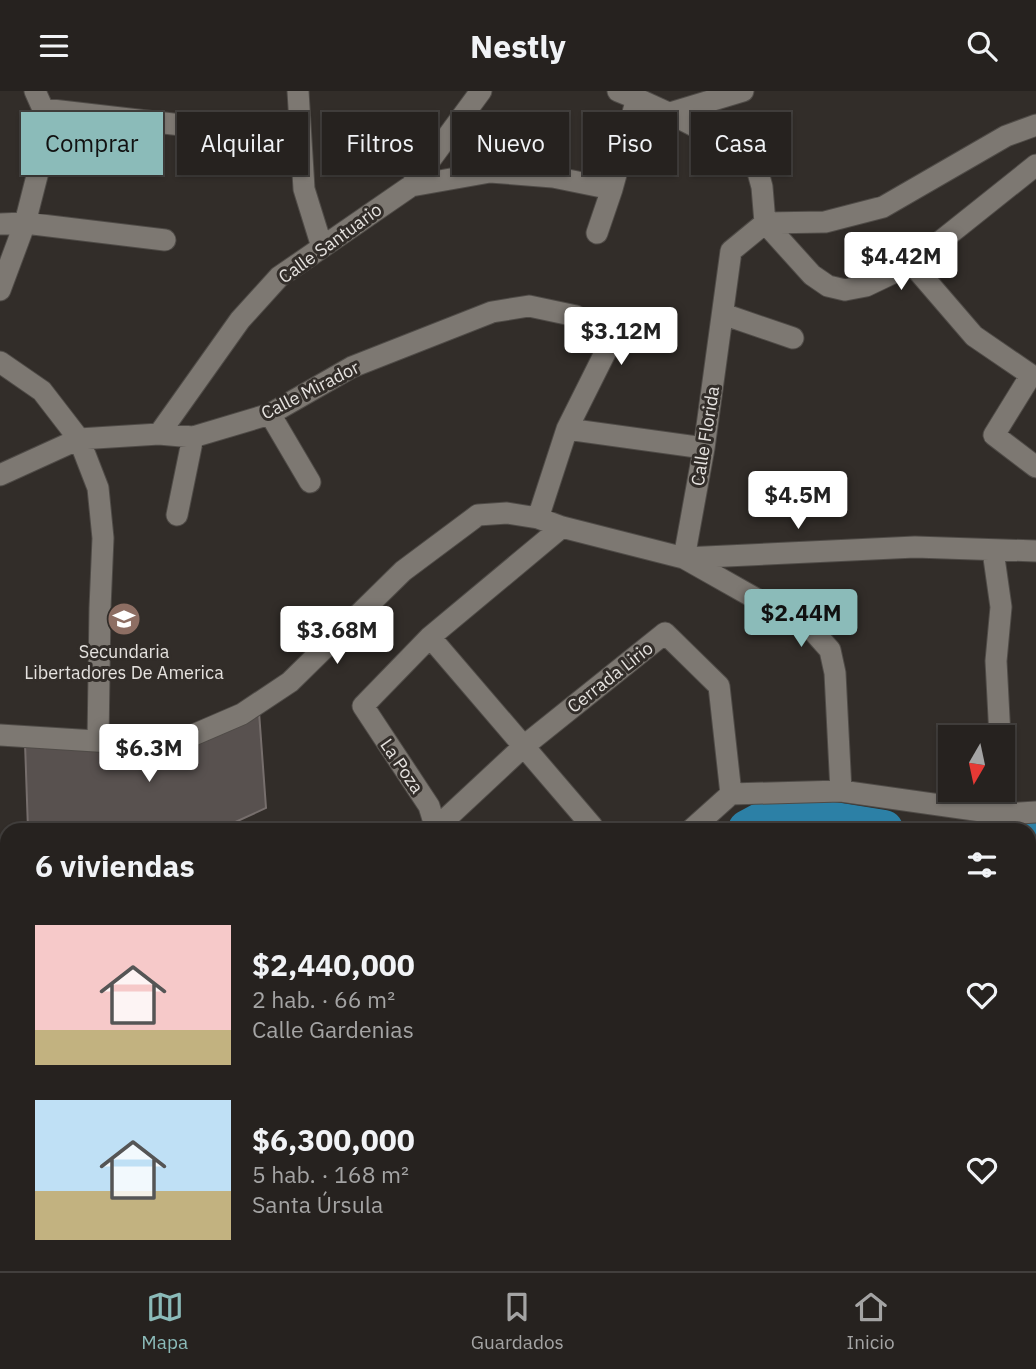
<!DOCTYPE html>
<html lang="es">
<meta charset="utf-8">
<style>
body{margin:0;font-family:"IBM Plex Sans",sans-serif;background:#2e2a28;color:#f1f3f6;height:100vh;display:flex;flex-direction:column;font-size:26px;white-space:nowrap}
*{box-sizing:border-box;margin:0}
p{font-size:23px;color:#a4a4a4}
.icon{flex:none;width:38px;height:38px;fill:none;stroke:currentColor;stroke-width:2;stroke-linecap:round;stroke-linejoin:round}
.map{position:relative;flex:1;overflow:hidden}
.details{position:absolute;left:0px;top:732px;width:1036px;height:450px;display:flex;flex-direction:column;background:#26221f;border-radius:21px 21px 0 0;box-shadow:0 2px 5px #0004,0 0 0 2px #423f3d}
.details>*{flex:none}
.banner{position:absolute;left:21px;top:21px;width:994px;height:63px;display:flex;gap:14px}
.needle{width:46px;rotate:189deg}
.buttons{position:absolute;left:938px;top:634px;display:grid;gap:14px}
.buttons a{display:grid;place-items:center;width:77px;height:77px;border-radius:0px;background:#26221f;box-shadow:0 2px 5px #0004,0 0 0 2px #423f3d;font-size:35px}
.price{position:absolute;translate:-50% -60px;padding:0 16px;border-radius:7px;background:#fff;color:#222;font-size:23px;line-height:46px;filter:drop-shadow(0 2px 4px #0008)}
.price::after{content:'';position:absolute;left:50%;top:42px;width:21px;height:16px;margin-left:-10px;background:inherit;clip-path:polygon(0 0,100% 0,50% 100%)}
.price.selected{background:#8bbbb9;color:#111}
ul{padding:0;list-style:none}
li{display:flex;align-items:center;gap:21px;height:175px;padding:0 35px}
li span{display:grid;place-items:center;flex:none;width:196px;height:140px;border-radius:0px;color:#555}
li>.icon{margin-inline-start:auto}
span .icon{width:84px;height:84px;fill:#fffc;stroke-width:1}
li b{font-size:30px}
h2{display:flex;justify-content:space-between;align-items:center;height:84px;padding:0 35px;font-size:30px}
.chip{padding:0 24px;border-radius:0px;background:#26221f;box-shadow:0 2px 5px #0004,0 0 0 2px #423f3d;font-size:24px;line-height:63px}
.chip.selected{background:#8bbbb9;color:#111}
header{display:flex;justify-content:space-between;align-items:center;height:91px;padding:0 35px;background:#26221f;font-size:32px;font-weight:800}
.dock{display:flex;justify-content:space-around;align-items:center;height:98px;border-top:2px solid #423f3d;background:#26221f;font-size:19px;color:#a4a4a4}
.dock a{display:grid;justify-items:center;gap:4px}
.dock .selected{color:#8bbbb9}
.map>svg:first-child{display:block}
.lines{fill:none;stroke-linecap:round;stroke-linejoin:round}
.river{stroke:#2c80a6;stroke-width:38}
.building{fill:#58514f;stroke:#766e6c;stroke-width:2}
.street-casing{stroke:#4f4b47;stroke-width:23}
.secondary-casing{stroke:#4f4b47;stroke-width:23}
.street{stroke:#7d7872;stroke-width:21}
.secondary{stroke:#7d7872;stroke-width:21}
.labels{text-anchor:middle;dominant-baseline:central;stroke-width:6;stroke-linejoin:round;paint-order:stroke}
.street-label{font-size:18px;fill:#e5e2df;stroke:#322d29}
.poi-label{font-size:18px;fill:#e5e2df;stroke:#322d29}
</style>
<header><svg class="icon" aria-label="menu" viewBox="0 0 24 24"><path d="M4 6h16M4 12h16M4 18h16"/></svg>Nestly<svg class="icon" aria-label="search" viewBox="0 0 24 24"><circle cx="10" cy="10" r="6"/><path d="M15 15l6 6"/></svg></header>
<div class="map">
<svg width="1036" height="1180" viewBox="0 0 1036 1180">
<rect width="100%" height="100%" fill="#322d29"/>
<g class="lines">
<path class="river" d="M747 738 760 731 834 730 884 738
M1029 741H1036
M0 1170 7 1167"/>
</g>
<path class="building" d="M259 621 266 717 220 738H28L25 652 167 664Z"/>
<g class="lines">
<defs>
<path id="street" d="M298 0 304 98 322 156
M618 0C666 19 711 42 755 70L762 96 765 132 812 184 828 195 845 199 866 195 912 173 1036 74
M43 18 190 35
M670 22 743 0
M411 95 490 81 553 86 612 98
M765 132 731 160 704 357 684 467 813 540 830 559 835 582 841 700
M765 132 825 131 883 116 1006 45 1036 34
M0 133 25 132 165 149
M597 142 612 98 637 7
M912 173 974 245 1031 284 994 344 1036 376
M0 199 25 132 39 77 43 18 35 0
M723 223 793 247
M0 271 42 300 79 348 98 397 103 447 100 517 98 650
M270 323 310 391
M567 338 704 357
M159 343 240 229 279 186 411 95 481 0
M0 384 79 348 159 343 193 346 270 323 352 276 492 221 529 215 576 225 611 250
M177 424 193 346
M538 427 567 338 611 250 628 230
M993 460 1001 516 996 570 1000 646
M430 546 592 735
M0 644 143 653 191 645 242 623 290 591 403 480 478 424 507 422 538 427 562 436 684 467 915 456 1036 460
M1002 698 1003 723
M435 738 524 655 665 542 719 595 731 703
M436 738 429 715 363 615 430 546 562 436
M692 738 731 703 841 700 1003 723 1036 721
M1029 809H1036
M1029 987 1036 986
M0 1008 7 1007
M273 1174 278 1180
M620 1174 621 1180
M937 1174 939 1180
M117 1180 136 1174
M354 1180 360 1174"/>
<path id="secondary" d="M1029 1103H1036
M581 1180 598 1174"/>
</defs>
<use href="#street" class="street-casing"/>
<use href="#secondary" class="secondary-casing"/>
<use href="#street" class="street"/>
<use href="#secondary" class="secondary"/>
</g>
<defs>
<symbol id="school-disc" viewBox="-11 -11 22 22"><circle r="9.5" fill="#8d6e63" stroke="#322d29"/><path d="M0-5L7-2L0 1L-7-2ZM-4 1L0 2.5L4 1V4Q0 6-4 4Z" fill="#fff"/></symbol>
</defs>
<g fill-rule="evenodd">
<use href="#school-disc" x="105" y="509" width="38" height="38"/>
</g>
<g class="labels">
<g class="street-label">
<text transform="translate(330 152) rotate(-36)">Calle Santuario</text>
<text transform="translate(310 299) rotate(-27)">Calle Mirador</text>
<text transform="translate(705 345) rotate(-81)">Calle Florida</text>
<text transform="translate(610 586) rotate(-38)">Cerrada Lirio</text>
<text transform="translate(402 675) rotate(56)">La Poza</text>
</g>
<g class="poi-label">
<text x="124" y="560">Secundaria<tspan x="124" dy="21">Libertadores De America</tspan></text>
</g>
</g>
</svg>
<div class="buttons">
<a><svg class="needle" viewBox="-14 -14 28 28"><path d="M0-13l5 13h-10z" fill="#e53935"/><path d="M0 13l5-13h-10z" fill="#a4a4a4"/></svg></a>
</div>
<b class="price" style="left:901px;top:201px">$4.42M</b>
<b class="price" style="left:621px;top:276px">$3.12M</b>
<b class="price" style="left:798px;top:440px">$4.5M</b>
<b class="price selected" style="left:801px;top:558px">$2.44M</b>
<b class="price" style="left:337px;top:575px">$3.68M</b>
<b class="price" style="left:149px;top:693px">$6.3M</b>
<div class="banner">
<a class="chip selected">Comprar</a>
<a class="chip">Alquilar</a>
<a class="chip">Filtros</a>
<a class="chip">Nuevo</a>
<a class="chip">Piso</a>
<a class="chip">Casa</a>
</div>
<section class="details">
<h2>6 viviendas<svg class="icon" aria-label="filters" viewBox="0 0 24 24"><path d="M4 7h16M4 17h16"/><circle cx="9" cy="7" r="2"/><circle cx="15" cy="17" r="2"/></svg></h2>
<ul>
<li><span style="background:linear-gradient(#f6c9c9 75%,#c2b280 0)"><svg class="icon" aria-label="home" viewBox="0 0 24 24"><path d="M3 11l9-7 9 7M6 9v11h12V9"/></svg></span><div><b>$2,440,000</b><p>2 hab. · 66 m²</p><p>Calle Gardenias</p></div><svg class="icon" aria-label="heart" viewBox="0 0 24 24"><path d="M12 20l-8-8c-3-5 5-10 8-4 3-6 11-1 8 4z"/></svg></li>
<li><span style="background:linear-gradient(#bfe0f5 65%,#c2b280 0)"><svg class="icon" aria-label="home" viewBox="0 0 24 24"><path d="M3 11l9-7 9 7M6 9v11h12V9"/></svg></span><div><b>$6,300,000</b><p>5 hab. · 168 m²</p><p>Santa Úrsula</p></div><svg class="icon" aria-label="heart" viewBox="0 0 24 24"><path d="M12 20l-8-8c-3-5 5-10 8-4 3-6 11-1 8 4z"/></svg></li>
</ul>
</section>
</div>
<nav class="dock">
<a class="selected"><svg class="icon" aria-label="map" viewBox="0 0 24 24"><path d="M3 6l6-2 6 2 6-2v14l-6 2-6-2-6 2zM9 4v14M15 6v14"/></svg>Mapa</a>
<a><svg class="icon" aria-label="saved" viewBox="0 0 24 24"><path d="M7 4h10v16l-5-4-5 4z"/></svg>Guardados</a>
<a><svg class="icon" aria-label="home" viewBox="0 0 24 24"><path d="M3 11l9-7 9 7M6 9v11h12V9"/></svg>Inicio</a>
</nav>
